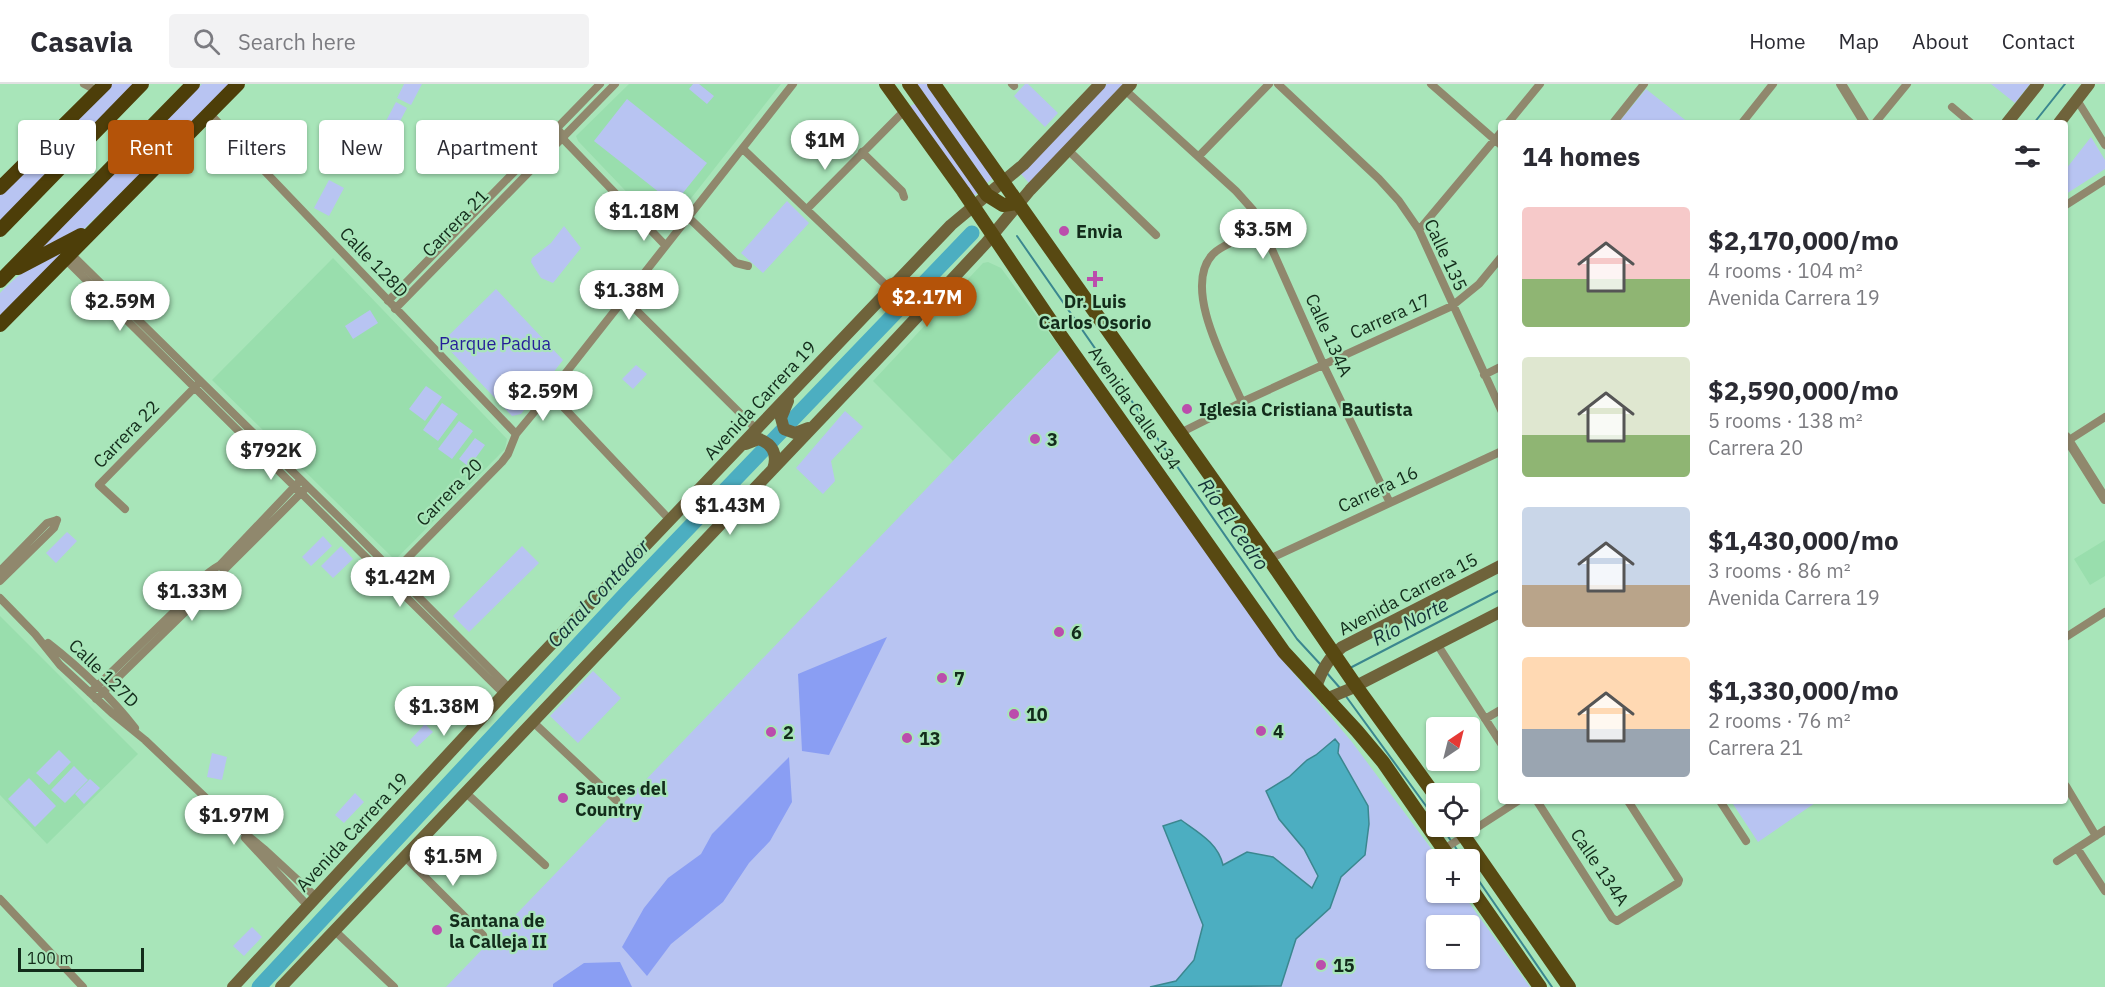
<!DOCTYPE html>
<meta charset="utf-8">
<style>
body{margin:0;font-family:"IBM Plex Sans",sans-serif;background:#f2f2f3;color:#2b2b33;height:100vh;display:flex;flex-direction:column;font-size:22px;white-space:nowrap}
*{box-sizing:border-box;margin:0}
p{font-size:20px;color:#7c7c81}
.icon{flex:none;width:33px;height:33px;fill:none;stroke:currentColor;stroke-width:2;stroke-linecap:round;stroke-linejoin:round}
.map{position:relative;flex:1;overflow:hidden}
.details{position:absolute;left:1498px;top:36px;width:570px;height:684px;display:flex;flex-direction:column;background:#fff;border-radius:6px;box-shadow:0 2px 4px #0004}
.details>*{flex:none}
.guide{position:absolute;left:18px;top:36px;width:570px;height:54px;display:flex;gap:12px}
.needle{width:39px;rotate:35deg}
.fabs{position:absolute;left:1426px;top:633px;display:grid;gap:12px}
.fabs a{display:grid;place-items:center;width:54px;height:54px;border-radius:6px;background:#fff;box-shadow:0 2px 4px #0004;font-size:30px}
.scale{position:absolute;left:18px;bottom:15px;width:126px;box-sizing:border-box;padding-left:6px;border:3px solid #132c1b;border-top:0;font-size:16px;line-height:21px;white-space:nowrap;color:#132c1b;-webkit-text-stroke:4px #a8e5b9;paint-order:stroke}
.price{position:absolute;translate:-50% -51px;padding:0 14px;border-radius:21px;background:#fff;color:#222;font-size:20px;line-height:39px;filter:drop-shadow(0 2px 3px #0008)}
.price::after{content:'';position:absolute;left:50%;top:36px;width:18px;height:14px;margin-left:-9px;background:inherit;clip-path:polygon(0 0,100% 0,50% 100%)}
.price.on{background:#b45309;color:#fff}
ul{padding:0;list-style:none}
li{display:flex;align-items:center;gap:18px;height:150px;padding:0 24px}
li span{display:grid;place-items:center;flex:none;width:168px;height:120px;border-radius:6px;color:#555}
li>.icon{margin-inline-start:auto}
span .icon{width:72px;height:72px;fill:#fffc;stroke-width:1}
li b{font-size:26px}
h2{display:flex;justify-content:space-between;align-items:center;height:72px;padding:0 24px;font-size:26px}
.pill{padding:0 21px;border-radius:6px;background:#fff;box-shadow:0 2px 4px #0004;font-size:21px;line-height:54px}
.pill.on{background:#b45309;color:#fff}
header{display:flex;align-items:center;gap:36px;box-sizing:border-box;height:84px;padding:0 30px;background:#fff;border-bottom:2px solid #e1e1e2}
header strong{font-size:28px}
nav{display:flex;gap:33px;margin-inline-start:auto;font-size:21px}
.search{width:420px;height:54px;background:#f2f2f3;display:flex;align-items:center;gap:15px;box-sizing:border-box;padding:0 21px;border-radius:6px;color:#7c7c81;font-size:22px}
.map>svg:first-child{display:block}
.built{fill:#99dead}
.green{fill:#b8c4f2;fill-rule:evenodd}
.forest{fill:#8a9ef3}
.water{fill:#4caec1;stroke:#3b878f;stroke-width:1.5}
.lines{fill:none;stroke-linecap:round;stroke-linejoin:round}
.stream{stroke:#3b878f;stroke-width:2}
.river{stroke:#4caec1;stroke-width:15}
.minor{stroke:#90886d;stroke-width:8}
.tertiary{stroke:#90886d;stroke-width:10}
.secondary{stroke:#6f633b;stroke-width:12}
.primary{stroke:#584912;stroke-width:14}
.trunk{stroke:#4d3e09;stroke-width:14}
.poi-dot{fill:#bb4dac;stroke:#a8e5b9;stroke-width:2}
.labels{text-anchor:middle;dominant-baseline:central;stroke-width:4.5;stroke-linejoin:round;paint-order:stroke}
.street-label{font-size:18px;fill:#132c1b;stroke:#a8e5b9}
.poi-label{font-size:18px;font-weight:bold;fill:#132c1b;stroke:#a8e5b9;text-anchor:start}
.park-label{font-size:18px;fill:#241e99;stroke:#a8e5b9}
.water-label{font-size:20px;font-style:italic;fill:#143238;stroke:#a8e5b9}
</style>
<header>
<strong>Casavia</strong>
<div class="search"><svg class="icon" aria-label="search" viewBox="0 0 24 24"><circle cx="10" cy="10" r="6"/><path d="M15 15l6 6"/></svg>Search here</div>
<nav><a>Home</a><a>Map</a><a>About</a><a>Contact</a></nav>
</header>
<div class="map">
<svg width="2105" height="903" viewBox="0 0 2105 903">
<rect width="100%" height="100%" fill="#a8e5b9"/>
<path class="built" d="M629 0H781L666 146 662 145 578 57 576 52Z
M333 174 507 355 505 365 398 473 393 474 212 296Z
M988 178 1001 184 1061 265 953 377 873 297 983 179Z
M2105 456V492L2090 501 2074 475Z
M0 532 138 670 47 760 0 711Z"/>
<path class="green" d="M111 0H134L0 137V109Z
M202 0H231L85 144 71 153 39 166Z
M404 0H422L411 21 397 14Z
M693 0H699L714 12 707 20 689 5Z
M917 0H930L996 92 987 99Z
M1025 0H1028L1058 29 1045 43 1014 12Z
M1107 0H1123L1030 100 1021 90Z
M1991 0H2030L2015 19Z
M1646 5 1689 39H1618Z
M627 15 707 79 674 120 594 57Z
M396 18 407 24 397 43 386 37Z
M917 19 979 108 973 113 912 27 910 22Z
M2091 53 2105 76V85L2066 110V85Z
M329 96 344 104 329 132 314 124Z
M787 117 809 139 763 189 741 169Z
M564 142 581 164 553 199 541 194 531 178 532 174 551 159Z
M66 165 0 232V209C22 186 38 178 66 165Z
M496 205 563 276 521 330 512 332 442 258Z
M370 226 378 239 353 255 345 242Z
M1061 265 1285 579 1352 658 1439 775 1437 776V808L1462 809 1530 903H446ZM1437 842H1470V874H1437Z
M636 281 647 290 633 305 622 295Z
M426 302 442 313 425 337 409 325Z
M442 319 458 330 438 357 423 346Z
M845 327 863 343 831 377 835 397 823 410 796 384Z
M459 337 473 347 452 375 438 365Z
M475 354 485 361 469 383 459 375Z
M67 448 77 457 56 479 46 469Z
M323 452 332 462 311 482 302 473Z
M341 462 353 475 333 494 321 482Z
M522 462 539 479 469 548 453 532Z
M593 587 621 614 578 659 550 632Z
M425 640 433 648 417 663 410 656Z
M59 666 71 678 49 701 36 689Z
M212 669 227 673 222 696 207 693Z
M74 682 88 696 65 719 51 706Z
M29 694 56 722 35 743 8 715Z
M90 695 100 704 84 720 75 710Z
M355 709 364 718 344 739 335 731Z
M1731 717H1818L1758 758Z
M252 843 262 853 244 872 233 862Z"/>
<path class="forest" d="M887 553 829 671 802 667 798 590Z
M789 673 792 718 770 757 749 779 723 818 671 860 647 892 622 863 644 824 668 794 701 770 712 750Z
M620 878 632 903H553V900L584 879Z"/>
<path class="water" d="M1335 655 1339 660 1338 669 1368 722 1369 740 1365 771 1341 793 1330 824 1296 855 1281 902 1150 903 1176 897 1194 876 1203 841 1163 742 1181 736C1199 749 1218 759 1223 781L1247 768 1273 773 1312 804 1318 792 1304 765 1279 735 1266 707 1289 693 1307 676 1316 671Z"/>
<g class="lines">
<path class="stream" d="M2034 39 2065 0
M1017 152 1297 555 1321 581
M1350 584 1502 505
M1326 588 1340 604
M1345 611 1437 737
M1441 742 1464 776
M1470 784 1552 903"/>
<path class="river" d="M259 903 627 508 972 149"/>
<path class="minor" d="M84 0 98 7
M1012 0 1014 2
M1278 0 1379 95 1399 117 1419 146 1502 328
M1431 0 1502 62
M1125 6 1236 107 1253 126 1266 152 1323 280 1389 417
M2077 16 2105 61
M1952 23 1971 39
M209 29 516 350
M1508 39 1540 0
M1613 39 1644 0
M1742 39 1773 0
M1875 39 1907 0
M560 48 565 57 665 161
M743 65 890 205
M1068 66 1156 151
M862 68 902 107 904 113
M1199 72 1269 0
M2066 121 2105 96
M807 125 904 27
M688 133 736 179 748 182
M1419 146 1502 47
M70 169 351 445 509 604
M65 175 504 610
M624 214 757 346
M388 217 600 0
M395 225 615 0
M1484 291 1502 282
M550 309 670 436
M1242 318C1227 283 1181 203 1213 170 1223 160 1249 151 1263 145
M1180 349 1242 318 1452 222 1479 200 1502 172
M2066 358 2105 333
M125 425 99 401 198 300
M1269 475 1502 367
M0 487 47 439 57 436
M388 494 502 378 508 370 516 350 550 309 793 0
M0 497 54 444 57 436
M0 514 35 550 60 581 113 630 145 656 229 736 264 765 316 813
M2066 553 2105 528
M48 559C80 584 110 612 135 644
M1437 560 1502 661
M90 609 179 523C189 507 204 490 220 481L298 399
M96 615 221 493 224 486 305 405
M1485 635 1502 625
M533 638 616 716
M2066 702 2096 752
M466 709 545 781
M1537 717 1612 834 1617 837 1678 799 1679 796 1628 717
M1720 717 1746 757
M245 754 308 822
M2077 764 2105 807
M1444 765 1518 717
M405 773 483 851
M2057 777 2105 746
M0 815 83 903
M335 847 394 903"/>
<path class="tertiary" d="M1841 0 1865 39
M2066 353 2105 415"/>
<path class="secondary" d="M2007 39 2038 0
M2059 39 2089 0
M788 317 781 334 784 345 795 349 808 344
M746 360 759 355C773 360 778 371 773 385
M1316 604C1321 587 1328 574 1342 563L1502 481
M1326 615 1350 605 1502 527
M233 903 504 610 890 205 951 141 1023 81 1100 0
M281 903 887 265 986 159 1030 106 1131 0"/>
<path class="primary" d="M886 0 963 107 1061 252 1284 568 1357 647 1383 678 1451 776
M909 0 987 111 1003 121 1018 119
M934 0 1269 475 1356 602 1437 714
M1457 742 1569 903
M1470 803 1540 903"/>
<path class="trunk" d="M0 104 105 0
M0 146 142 0
M18 184 81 151
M0 197 193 0
M0 241 238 0"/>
</g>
<g class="poi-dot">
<circle cx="1064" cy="147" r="6"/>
<path d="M1092 186h6v6h6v6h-6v6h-6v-6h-6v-6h6z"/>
<circle cx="1187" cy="325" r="6"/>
<circle cx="1035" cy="355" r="6"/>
<circle cx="1059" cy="548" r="6"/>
<circle cx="942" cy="594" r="6"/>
<circle cx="1014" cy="630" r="6"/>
<circle cx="1261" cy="647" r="6"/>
<circle cx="771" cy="648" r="6"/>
<circle cx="907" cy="654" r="6"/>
<circle cx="563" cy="714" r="6"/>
<circle cx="437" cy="846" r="6"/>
<circle cx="1321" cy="881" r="6"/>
</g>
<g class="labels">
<g class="street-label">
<text transform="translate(455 139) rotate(-46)">Carrera 21</text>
<text transform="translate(1446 171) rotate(65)">Calle 135</text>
<text transform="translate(374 178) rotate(46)">Calle 128D</text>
<text transform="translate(1390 232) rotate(-24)">Carrera 17</text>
<text transform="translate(1329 251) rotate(66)">Calle 134A</text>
<text transform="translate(760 316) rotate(-47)">Avenida Carrera 19</text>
<text transform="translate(1135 324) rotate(55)">Avenida Calle 134</text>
<text transform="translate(126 350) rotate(-46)">Carrera 22</text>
<text transform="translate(1378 405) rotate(-25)">Carrera 16</text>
<text transform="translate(449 408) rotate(-46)">Carrera 20</text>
<text transform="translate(1408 510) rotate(-28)">Avenida Carrera 15</text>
<text transform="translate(104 589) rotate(44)">Calle 127D</text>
<text transform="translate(352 748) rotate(-47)">Avenida Carrera 19</text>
<text transform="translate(1600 783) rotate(56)">Calle 134A</text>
</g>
<g class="poi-label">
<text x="1076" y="147">Envia</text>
<text x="1095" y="217" text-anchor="middle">Dr. Luis<tspan x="1095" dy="21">Carlos Osorio</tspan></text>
<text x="1199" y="325">Iglesia Cristiana Bautista</text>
<text x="1047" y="355">3</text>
<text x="1071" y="548">6</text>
<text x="954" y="594">7</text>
<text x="1026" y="630">10</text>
<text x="1273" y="647">4</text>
<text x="783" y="648">2</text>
<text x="919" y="654">13</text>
<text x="575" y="704">Sauces del<tspan x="575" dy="21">Country</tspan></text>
<text x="449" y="836">Santana de<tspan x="449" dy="21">la Calleja II</tspan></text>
<text x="1333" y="881">15</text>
</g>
<g class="park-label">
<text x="495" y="259">Parque Padua</text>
</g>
<g class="water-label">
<text transform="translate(1234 440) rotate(55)">Río El Cedro</text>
<text transform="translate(598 509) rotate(-47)">Canal Contador</text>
<text transform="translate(1410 537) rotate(-27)">Río Norte</text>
</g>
</g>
</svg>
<div class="fabs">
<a><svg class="needle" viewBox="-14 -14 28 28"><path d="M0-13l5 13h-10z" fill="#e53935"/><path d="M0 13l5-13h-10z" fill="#7c7c81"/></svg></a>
<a><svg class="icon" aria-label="locate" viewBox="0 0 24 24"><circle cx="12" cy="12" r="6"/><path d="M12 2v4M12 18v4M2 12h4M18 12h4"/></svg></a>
<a>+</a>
<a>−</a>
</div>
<div class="scale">100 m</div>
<b class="price" style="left:825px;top:87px">$1M</b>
<b class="price" style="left:644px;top:158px">$1.18M</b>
<b class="price" style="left:1263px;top:176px">$3.5M</b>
<b class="price" style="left:629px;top:237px">$1.38M</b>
<b class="price on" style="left:927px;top:244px">$2.17M</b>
<b class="price" style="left:120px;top:248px">$2.59M</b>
<b class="price" style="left:543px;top:338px">$2.59M</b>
<b class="price" style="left:271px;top:397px">$792K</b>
<b class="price" style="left:730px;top:452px">$1.43M</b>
<b class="price" style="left:400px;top:524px">$1.42M</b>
<b class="price" style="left:192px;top:538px">$1.33M</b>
<b class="price" style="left:444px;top:653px">$1.38M</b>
<b class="price" style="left:234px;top:762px">$1.97M</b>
<b class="price" style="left:453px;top:803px">$1.5M</b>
<div class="guide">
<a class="pill">Buy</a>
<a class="pill on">Rent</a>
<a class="pill">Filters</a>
<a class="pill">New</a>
<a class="pill">Apartment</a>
</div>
<section class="details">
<h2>14 homes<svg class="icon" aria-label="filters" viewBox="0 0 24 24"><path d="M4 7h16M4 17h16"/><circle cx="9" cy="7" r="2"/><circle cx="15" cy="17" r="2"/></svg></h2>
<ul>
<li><span style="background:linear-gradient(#f6c9c9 60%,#8fb573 0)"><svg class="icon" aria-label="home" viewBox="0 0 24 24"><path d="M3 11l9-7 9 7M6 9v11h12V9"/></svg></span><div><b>$2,170,000/mo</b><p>4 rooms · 104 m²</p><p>Avenida Carrera 19</p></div></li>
<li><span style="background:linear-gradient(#dfe7d0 65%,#8fb573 0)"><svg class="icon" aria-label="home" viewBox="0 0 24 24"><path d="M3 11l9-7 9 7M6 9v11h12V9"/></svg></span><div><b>$2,590,000/mo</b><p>5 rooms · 138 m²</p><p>Carrera 20</p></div></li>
<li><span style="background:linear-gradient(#c9d6e8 65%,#b9a48a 0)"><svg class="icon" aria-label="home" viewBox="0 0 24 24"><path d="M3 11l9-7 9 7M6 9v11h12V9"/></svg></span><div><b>$1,430,000/mo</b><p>3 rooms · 86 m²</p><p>Avenida Carrera 19</p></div></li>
<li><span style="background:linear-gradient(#ffd9b3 60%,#9aa5b1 0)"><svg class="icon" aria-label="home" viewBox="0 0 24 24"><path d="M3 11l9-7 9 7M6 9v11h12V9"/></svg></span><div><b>$1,330,000/mo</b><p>2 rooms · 76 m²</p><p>Carrera 21</p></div></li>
</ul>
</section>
</div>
